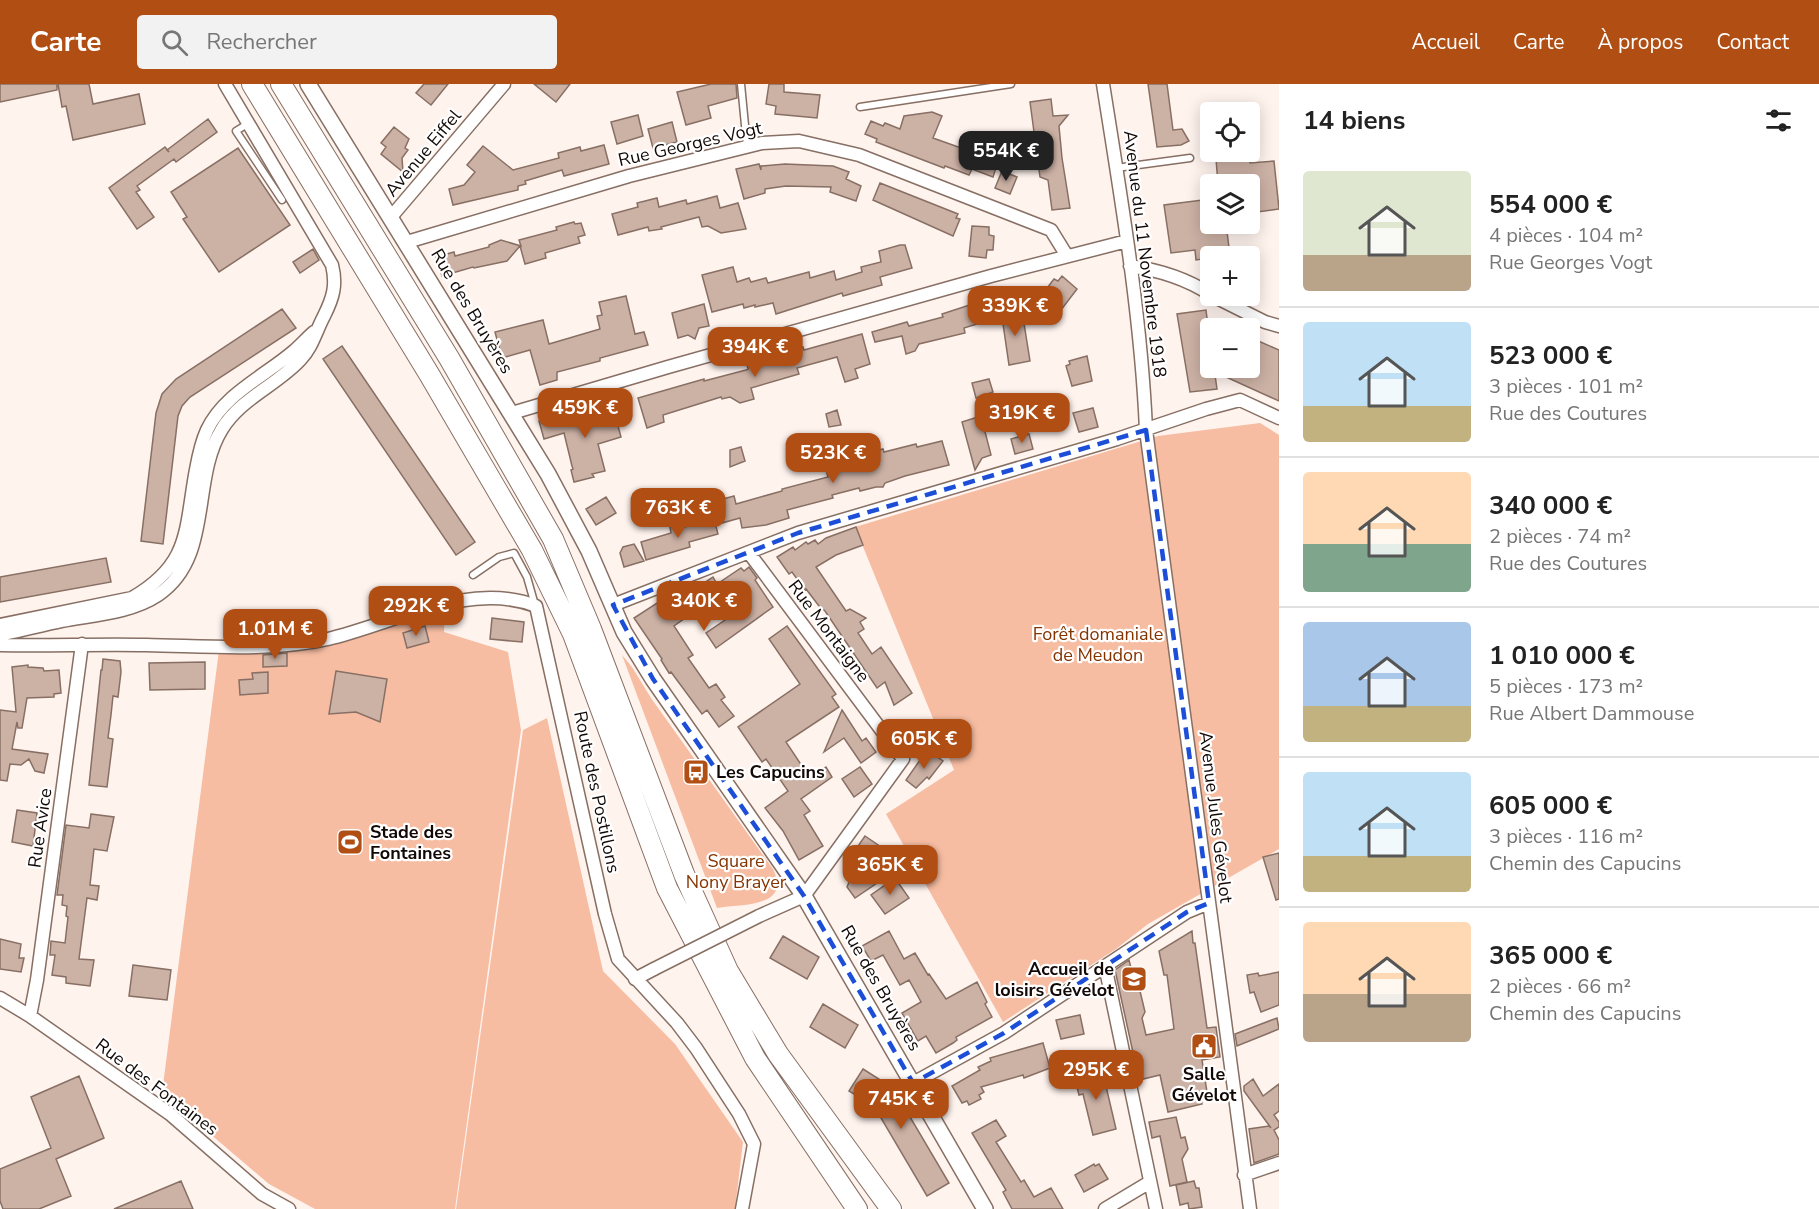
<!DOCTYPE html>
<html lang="fr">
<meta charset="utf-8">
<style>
body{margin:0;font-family:"Nunito Sans",sans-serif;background:#f2f2f2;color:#222;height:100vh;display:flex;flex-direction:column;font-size:22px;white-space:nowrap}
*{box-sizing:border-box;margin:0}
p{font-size:20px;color:#767676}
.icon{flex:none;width:33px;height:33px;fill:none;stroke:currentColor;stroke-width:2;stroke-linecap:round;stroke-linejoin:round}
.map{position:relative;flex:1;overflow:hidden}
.details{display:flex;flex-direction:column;background:#fff;width:540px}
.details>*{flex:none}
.fabs{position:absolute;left:1200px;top:18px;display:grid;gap:12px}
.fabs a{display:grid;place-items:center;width:60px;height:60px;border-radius:6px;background:#fff;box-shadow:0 3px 15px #0003;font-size:30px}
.price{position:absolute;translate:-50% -51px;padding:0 14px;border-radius:12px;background:#b04e13;color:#fff;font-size:20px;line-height:39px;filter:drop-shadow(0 2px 3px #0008)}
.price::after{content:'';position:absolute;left:50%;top:36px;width:18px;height:14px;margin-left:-9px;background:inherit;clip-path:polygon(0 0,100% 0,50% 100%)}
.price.on{background:#222;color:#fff}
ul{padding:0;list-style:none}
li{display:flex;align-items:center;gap:18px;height:150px;padding:0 24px}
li+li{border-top:2px solid #e0e0e0}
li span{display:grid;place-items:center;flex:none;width:168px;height:120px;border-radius:6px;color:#555}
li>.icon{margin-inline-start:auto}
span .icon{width:72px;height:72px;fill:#fffc;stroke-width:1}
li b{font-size:26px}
h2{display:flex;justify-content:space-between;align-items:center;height:72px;padding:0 24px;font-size:26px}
header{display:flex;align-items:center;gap:36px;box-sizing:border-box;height:84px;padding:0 30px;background:#b04e13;color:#fff}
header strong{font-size:28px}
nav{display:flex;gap:33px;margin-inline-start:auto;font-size:21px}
.search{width:420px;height:54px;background:#f2f2f2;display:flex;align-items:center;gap:15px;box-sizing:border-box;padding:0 21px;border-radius:6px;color:#767676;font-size:22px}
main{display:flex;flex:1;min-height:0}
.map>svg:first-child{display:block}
.green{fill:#f7bda2}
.building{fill:#ccb1a5;stroke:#886f64;stroke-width:1.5}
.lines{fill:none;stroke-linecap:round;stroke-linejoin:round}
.service-casing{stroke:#876f63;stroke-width:9}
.minor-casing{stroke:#876f63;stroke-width:15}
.tertiary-casing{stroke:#876f63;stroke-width:18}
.trunk-casing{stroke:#876f63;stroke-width:22}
.service{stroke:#fff;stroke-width:6}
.minor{stroke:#fff;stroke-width:12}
.tertiary{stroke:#fff;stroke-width:15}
.trunk{stroke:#fff;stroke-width:20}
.minor-bridge-casing{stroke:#876f63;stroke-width:15;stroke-linecap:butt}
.minor-bridge{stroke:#fff;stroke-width:12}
.marked{fill:none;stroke:#1d4ed8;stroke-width:4.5;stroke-dasharray:12 8;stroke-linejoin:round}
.labels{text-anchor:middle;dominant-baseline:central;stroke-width:4.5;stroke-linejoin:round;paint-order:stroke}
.street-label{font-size:18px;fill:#120906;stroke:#fff}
.park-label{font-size:18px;fill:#843400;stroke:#fff}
.poi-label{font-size:18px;font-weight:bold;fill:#120906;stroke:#fff;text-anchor:start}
</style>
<header>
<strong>Carte</strong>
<div class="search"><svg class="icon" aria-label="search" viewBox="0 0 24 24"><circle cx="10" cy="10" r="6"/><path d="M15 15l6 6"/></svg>Rechercher</div>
<nav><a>Accueil</a><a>Carte</a><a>À propos</a><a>Contact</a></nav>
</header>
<main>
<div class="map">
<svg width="1279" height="1125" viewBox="0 0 1279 1125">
<rect width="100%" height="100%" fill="#fff3ee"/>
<path class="green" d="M1260 339 1279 351V765L1148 840 1116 865 1003 938 886 730 954 686 855 443 1158 352Z
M445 527 444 548 508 568 521 646 455 1125H315L269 1100 162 1009 219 566 339 557Z
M622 571 632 583 651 614 773 785C792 824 741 820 717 824Z
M547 634 603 887 675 960 743 1058 735 1125H456L523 646Z"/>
<path class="building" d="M0 0H57V6L0 18Z
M58 0H89L93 20 139 10 145 40 73 56 66 22 62 23Z
M424 0H448L431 21 416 9Z
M534 0H570L556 18Z
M711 0H736L737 14 708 22 711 34 686 41 677 8Z
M769 0H784V8L820 11 817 34 775 30 776 22 766 20Z
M1148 0H1167L1173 46 1182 45 1189 57 1181 61 1157 63Z
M1051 15 1053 32 1068 31 1059 42 1062 74 1070 124 1052 126 1048 96 1040 93 1030 18Z
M932 28 942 32 933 54 978 70 986 51 1004 59 993 93 972 85 969 91 945 82 944 84 876 58 877 55 865 50 871 37 883 42 885 39 900 45 904 32Z
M638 31 643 52 617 60 611 38Z
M208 35 217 48 176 78 174 75 137 102 140 106 136 108 154 133 137 145 109 104 165 63 169 68 167 66Z
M672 38 677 58 653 64 648 45Z
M394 43 409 55 405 64 408 66 402 74 403 88 381 70 386 63 381 59Z
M604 61 609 80 564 92 562 86 525 97 526 100 518 102V106L453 121 449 105 464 101 475 88 467 81 483 62 513 86 559 74 558 69 580 63 581 67Z
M238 64 290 141 219 188 183 135 187 133 171 108Z
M1248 71 1250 79 1274 77 1279 125 1250 129V100H1218L1216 75Z
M759 80 761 86V82L785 80 833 82 849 88 846 95 861 102 856 117 830 108 831 103 786 102 765 105V109L744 115 736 85Z
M1002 87 1017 93 1010 110 995 104Z
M880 99 958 130 956 134 960 135 953 152 873 116Z
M717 112 720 124 738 119 746 145 721 149 708 142 702 143 699 133 661 143 662 145 649 147 648 143 618 151 612 130 638 123 637 119 657 114 659 123 686 116 687 120Z
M1210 115V140H1226L1230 171 1196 176 1195 166 1171 169 1164 121Z
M574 138 575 140 581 139 585 151 578 153 580 159 545 169 546 174 525 180 520 162 507 177 474 184 473 183 442 192 436 173 454 168 455 172 489 163V161L501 156 521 162 519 156 557 146 556 143Z
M972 142 989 143V151L994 152 993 166H987L986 174 969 172Z
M900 161H905L912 184 880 193 882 201 843 212 842 209 776 230 773 219 755 223V221L744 224 743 220 712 228 702 191 733 183 737 198 749 194 751 198 766 194 768 199 809 188 810 194 834 187 836 196 862 188 861 183 881 178 879 167Z
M313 165 319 176 300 189 293 178Z
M1062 192 1077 205 1061 226 1044 213V208L1054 195 1058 197Z
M626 212 635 250 644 248 648 261 600 274V277L557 288V296L540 301 530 266 502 274 495 248 543 236 549 260 600 245 597 232 602 231 599 218Z
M988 215 993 235 964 244 965 249 919 260 915 267 906 270 902 252 875 258 872 248 907 238 909 242 943 233 942 230Z
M704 220 709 242 699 244 695 255 688 251 678 254 672 229Z
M282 225 296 244 190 313 182 322 178 332 163 460 141 457 156 329 162 310 176 295Z
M1001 226 1022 227 1030 277 1009 281Z
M1206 226 1210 258V284H1214L1217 305 1190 308 1177 230Z
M862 250 870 280 855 285 858 294 845 298 837 273 797 284 799 290 751 304 754 315 740 319 730 313 722 315 721 313 663 331 664 338 647 344 638 314 704 295V297L746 286 748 285 747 280 793 266 803 263 804 266Z
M1256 256 1279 266V317L1226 293 1250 291V270Z
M342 262 475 458 456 471 323 275Z
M1087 272 1092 297 1072 302 1066 282 1070 280 1069 277Z
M989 295 993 308 976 314 972 299Z
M612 320 621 353 598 360 605 387 592 390 594 393 574 398 571 386 573 385 572 382 564 349 544 355 539 337 555 333 556 335 560 333 561 337 595 328 594 324Z
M1093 324 1098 343 1079 348 1073 329Z
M837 326 841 341 829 343 826 330Z
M981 332 991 371 982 374 975 386 962 338Z
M1029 350 1033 365 1015 370 1011 355Z
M942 357 949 381 905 392 885 399 883 403H876L860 407 859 404 832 411 833 414 787 426 789 434 766 441 742 444 740 434 715 441 709 419 734 412 736 420 782 407V405L828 393 826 386 852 379 851 373 883 365 884 368 916 360 917 363Z
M741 363 745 377 730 383V366Z
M606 413 616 429 596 441 586 425Z
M714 435 718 450 689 458 690 463 646 476 641 458 671 449 670 443 683 439 684 443Z
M856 443 863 461 836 471 816 483 846 527 850 525 866 534 860 538 864 545 858 549 872 570 881 563 912 609 894 621 885 598 877 604 825 527 819 522 806 505 805 506 792 488 789 490 777 473 793 463 795 466 806 458 808 460 815 456 818 460 826 454Z
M634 460 644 477 624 483 620 469 623 463Z
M106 474 111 498 0 518V493Z
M749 483 757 494 755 496 773 523 716 564 706 549 725 536 711 516 674 542 693 571 688 574 709 604 716 600 725 613 721 616 734 632 719 643 707 626 702 630 671 588 669 589 661 576 662 575 634 534 671 510 676 517 713 493 717 500 741 484 744 487Z
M492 534 524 538 522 558 490 555Z
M425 542 429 558 407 564 403 549Z
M787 542 836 610 832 613 839 623 786 658 810 694 826 683 832 693 801 715 810 727 804 731 823 762 799 776 783 747 765 724 788 707 766 675 762 678 738 643 800 600 769 555Z
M287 569V582L263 583V571Z
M103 575 120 577 121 588 118 613 113 612 111 631 108 654 113 655 107 703 89 701 101 586H102Z
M205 578V605L150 606 149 579Z
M28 581V583L43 584 44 587 59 586 61 609 54 610V613L27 614 22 644H18L17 638 12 665 48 670 44 689 35 687 29 675 21 681 10 680 7 697 0 696V626L16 628 12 583Z
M336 587 387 595 380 638 356 628 329 630Z
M268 588V609L240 611 239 596 253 595 252 589Z
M842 626 862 657 866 654 876 668 861 679 844 654 824 668Z
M925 669 931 673 933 670 943 677 929 695 927 693 916 704 906 696Z
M860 683 872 700 854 713 842 695Z
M17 726 37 729 33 762 12 758Z
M91 730 114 733 107 767 94 765 90 801 99 802 97 816 87 814 79 875 94 876 90 902 66 899V893L52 891 55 871H50L51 857 65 859 68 833 66 832 67 822 62 821 63 811H57L66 741 89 744Z
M865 752 881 763 867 784 877 799 855 814 847 803 852 791 849 786 855 778 849 775Z
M1279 769V815L1276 816 1263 773Z
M895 794 909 814 885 830 871 811Z
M889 847 904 875 915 869 928 891 929 890 946 915 977 898 987 918 985 920 992 933 956 953 957 956 953 959 936 969 926 952 918 957 902 929 921 918 909 896 900 901 883 871 871 877 862 862Z
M1192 847 1193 859H1195L1207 944 1216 943 1220 973 1202 976 1207 1008 1200 1010 1202 1020 1168 1028 1160 991 1139 996 1115 886 1129 876 1136 904 1140 907 1145 928 1142 934 1146 951 1174 945 1167 891H1164L1159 867Z
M783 852 819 873 807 895 770 874Z
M0 855 21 860 19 874H24L21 888 0 885Z
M133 881 171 886 167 916 129 912Z
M1279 888V921L1261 928 1254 908 1250 909 1247 891 1258 889 1259 892Z
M823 920 858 941 845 964 810 943Z
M1080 931 1084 950 1061 955 1056 936Z
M1277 934 1279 945 1237 962 1235 950Z
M1043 959 1050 984 1024 994 1023 991 981 1003 984 1008 979 1011 981 1015 969 1021 967 1017 962 1019 952 1002 980 986 978 983 991 977 990 974Z
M863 985 893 1004 949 1099 927 1112 874 1022 849 1007Z
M1102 985 1116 1045 1093 1051 1083 1010 1079 1011 1074 991Z
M79 992 104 1054 56 1075 71 1112 39 1125H3L0 1117V1085L51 1064 31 1013Z
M1253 995 1263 1012 1279 1000V1027L1274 1031 1279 1038V1043L1274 1046 1279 1056V1070L1254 1079 1249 1045 1269 1042 1271 1044 1244 1007V1002Z
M1176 1033 1181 1054 1185 1053 1188 1065 1182 1075 1187 1098 1170 1102 1160 1052 1152 1054 1149 1038Z
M996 1036 1006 1052 996 1058 1021 1098 1024 1096 1034 1113 1051 1104 1063 1125H1012L1003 1108 1006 1106 972 1049Z
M1094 1080 1095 1082 1099 1080 1108 1095 1084 1108 1075 1091Z
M181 1097 193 1125H114Z
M1194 1097 1196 1104H1199L1202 1123 1189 1125 1188 1119 1180 1121 1176 1101Z"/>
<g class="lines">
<defs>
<path id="service" d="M741 0 747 62
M860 23 1011 0
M249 39 236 47 282 116
M1116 84 1190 74
M473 491 499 473 514 469 527 493 535 521"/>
<path id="minor" d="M1103 0C1121 114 1141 230 1146 346L1250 1125
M391 133 504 0
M407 158 629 92 762 59 799 57 859 71 1051 146 1067 172
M1130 182C1159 186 1185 194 1210 210
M1213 212 1265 238 1279 242
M512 329 668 283 991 192 1127 157
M749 469 903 675 804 812 759 832
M613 521 798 449 1117 355 1206 325 1240 316 1279 334
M0 541 132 514C189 481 185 449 195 391 198 375 200 361 207 346 224 310 265 292 294 267 301 261 307 254 314 248
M0 559 4 550C23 546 43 541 62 537 93 531 131 529 158 511 214 473 190 396 222 345 240 315 277 301 300 276 312 264 316 247 324 232 333 214 337 201 332 181L225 0
M0 561C49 562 97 560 146 561 206 562 269 568 328 555 393 540 469 496 536 522L605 830 618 875 677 939 696 964 739 1030 754 1060 742 1125
M1102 884 1107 891 1156 1125
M635 895 654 885
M0 914 30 932 170 1030 262 1110 289 1125
M30 932 37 896 82 560
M913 999 1004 949 1187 828 1209 819
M1244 1091 1279 1079
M1105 1125 1150 1098"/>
<path id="tertiary" d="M308 0 548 390 589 467 624 548 653 595 804 812 985 1125"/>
<path id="trunk" d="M252 0 429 290 532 466 573 550 667 804 755 974 857 1125
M281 0 449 274 553 455 591 545 684 790 728 887 778 970 891 1125"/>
</defs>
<use href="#service" class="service-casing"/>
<use href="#minor" class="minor-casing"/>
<use href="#tertiary" class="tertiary-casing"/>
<use href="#trunk" class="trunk-casing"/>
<use href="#service" class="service"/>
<use href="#minor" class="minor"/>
<use href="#tertiary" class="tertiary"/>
<use href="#trunk" class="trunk"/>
<defs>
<path id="minor-bridge" d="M654 885 759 832"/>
</defs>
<use href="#minor-bridge" class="minor-bridge-casing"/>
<use href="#minor-bridge" class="minor-bridge"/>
</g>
<path class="marked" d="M1146 346 1209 819 1187 828 1004 949 913 999 804 812 653 595 613 521 798 449Z"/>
<defs>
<symbol id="bus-square" viewBox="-11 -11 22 22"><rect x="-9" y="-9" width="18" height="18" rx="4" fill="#b04e13" stroke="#fff"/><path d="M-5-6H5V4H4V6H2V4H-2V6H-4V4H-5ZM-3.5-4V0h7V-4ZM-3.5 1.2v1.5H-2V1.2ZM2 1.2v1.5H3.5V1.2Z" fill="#fff"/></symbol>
<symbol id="stadium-square" viewBox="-11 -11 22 22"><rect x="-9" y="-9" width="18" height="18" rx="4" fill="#b04e13" stroke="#fff"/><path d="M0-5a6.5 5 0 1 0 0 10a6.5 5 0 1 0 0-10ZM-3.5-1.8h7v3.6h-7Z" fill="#fff"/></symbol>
<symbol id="school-square" viewBox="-11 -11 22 22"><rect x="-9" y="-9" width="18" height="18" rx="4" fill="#b04e13" stroke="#fff"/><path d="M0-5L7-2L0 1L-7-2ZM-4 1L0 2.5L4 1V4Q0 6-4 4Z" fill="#fff"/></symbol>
<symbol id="civic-square" viewBox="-11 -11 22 22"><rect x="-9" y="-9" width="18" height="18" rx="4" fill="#b04e13" stroke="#fff"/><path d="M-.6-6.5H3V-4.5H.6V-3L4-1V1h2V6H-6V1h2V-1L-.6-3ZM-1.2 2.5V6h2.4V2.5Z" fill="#fff"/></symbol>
</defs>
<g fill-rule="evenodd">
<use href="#bus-square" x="681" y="673" width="30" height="30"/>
<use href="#stadium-square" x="335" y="743" width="30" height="30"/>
<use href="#school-square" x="1119" y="880" width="30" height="30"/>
<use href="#civic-square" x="1189" y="947" width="30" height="30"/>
</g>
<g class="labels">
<g class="street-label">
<text transform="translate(690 60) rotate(-13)">Rue Georges Vogt</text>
<text transform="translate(423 69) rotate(-50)">Avenue Eiffel</text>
<text transform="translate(1145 170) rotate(83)">Avenue du 11 Novembre 1918</text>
<text transform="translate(472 227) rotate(59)">Rue des Bruyères</text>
<text transform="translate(829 547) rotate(53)">Rue Montaigne</text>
<text transform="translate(597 708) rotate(78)">Route des Postillons</text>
<text transform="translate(1216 733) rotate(83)">Avenue Jules Gévelot</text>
<text transform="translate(40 744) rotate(-82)">Rue Avice</text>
<text transform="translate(881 904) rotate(60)">Rue des Bruyères</text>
<text transform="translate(157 1003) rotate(37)">Rue des Fontaines</text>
</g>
<g class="park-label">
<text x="1098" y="550">Forêt domaniale<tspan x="1098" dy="21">de Meudon</tspan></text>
<text x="736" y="777">Square<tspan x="736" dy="21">Nony Brayer</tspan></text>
</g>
<g class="poi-label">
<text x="716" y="688">Les Capucins</text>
<text x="370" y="748">Stade des<tspan x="370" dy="21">Fontaines</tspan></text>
<text x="1114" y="885" text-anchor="end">Accueil de<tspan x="1114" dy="21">loisirs Gévelot</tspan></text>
<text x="1204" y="990" text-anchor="middle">Salle<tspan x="1204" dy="21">Gévelot</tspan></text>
</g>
</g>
</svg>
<div class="fabs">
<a><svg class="icon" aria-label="locate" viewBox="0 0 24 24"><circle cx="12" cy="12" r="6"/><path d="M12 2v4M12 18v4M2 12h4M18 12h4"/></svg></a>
<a><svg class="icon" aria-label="layers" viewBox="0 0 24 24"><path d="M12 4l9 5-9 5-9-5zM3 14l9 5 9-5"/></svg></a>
<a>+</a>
<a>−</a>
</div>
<b class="price on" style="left:1006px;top:98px">554K €</b>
<b class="price" style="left:1015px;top:253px">339K €</b>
<b class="price" style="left:755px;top:294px">394K €</b>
<b class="price" style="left:585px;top:355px">459K €</b>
<b class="price" style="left:1022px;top:360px">319K €</b>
<b class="price" style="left:833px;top:400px">523K €</b>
<b class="price" style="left:678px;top:455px">763K €</b>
<b class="price" style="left:704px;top:548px">340K €</b>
<b class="price" style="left:416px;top:553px">292K €</b>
<b class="price" style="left:275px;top:576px">1.01M €</b>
<b class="price" style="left:924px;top:686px">605K €</b>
<b class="price" style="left:890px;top:812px">365K €</b>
<b class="price" style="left:1096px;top:1017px">295K €</b>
<b class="price" style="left:901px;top:1046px">745K €</b>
</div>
<section class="details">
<h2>14 biens<svg class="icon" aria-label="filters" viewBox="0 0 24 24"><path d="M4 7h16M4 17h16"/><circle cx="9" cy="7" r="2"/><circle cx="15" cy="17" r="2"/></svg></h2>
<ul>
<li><span style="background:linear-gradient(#dfe7d0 70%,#b9a48a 0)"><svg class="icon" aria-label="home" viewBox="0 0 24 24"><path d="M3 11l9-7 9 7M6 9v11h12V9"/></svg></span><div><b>554 000 €</b><p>4 pièces · 104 m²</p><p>Rue Georges Vogt</p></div></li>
<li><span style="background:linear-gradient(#bfe0f5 70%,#c2b280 0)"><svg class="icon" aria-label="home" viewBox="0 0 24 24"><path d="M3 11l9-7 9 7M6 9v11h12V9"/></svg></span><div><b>523 000 €</b><p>3 pièces · 101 m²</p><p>Rue des Coutures</p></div></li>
<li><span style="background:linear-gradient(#ffd9b3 60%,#7fa58c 0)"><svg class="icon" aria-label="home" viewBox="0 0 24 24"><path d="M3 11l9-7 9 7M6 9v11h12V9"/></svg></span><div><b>340 000 €</b><p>2 pièces · 74 m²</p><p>Rue des Coutures</p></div></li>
<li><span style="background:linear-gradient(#a9c7e8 70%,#c2b280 0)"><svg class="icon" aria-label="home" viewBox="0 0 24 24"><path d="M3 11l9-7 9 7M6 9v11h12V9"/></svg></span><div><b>1 010 000 €</b><p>5 pièces · 173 m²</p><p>Rue Albert Dammouse</p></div></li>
<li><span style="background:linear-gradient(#bfe0f5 70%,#c2b280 0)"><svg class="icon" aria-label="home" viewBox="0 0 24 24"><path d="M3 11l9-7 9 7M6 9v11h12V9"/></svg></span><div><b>605 000 €</b><p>3 pièces · 116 m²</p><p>Chemin des Capucins</p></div></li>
<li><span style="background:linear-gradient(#ffd9b3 60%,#b9a48a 0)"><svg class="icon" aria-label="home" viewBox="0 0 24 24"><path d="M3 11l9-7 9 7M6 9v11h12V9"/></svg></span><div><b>365 000 €</b><p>2 pièces · 66 m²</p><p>Chemin des Capucins</p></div></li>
</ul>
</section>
</main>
